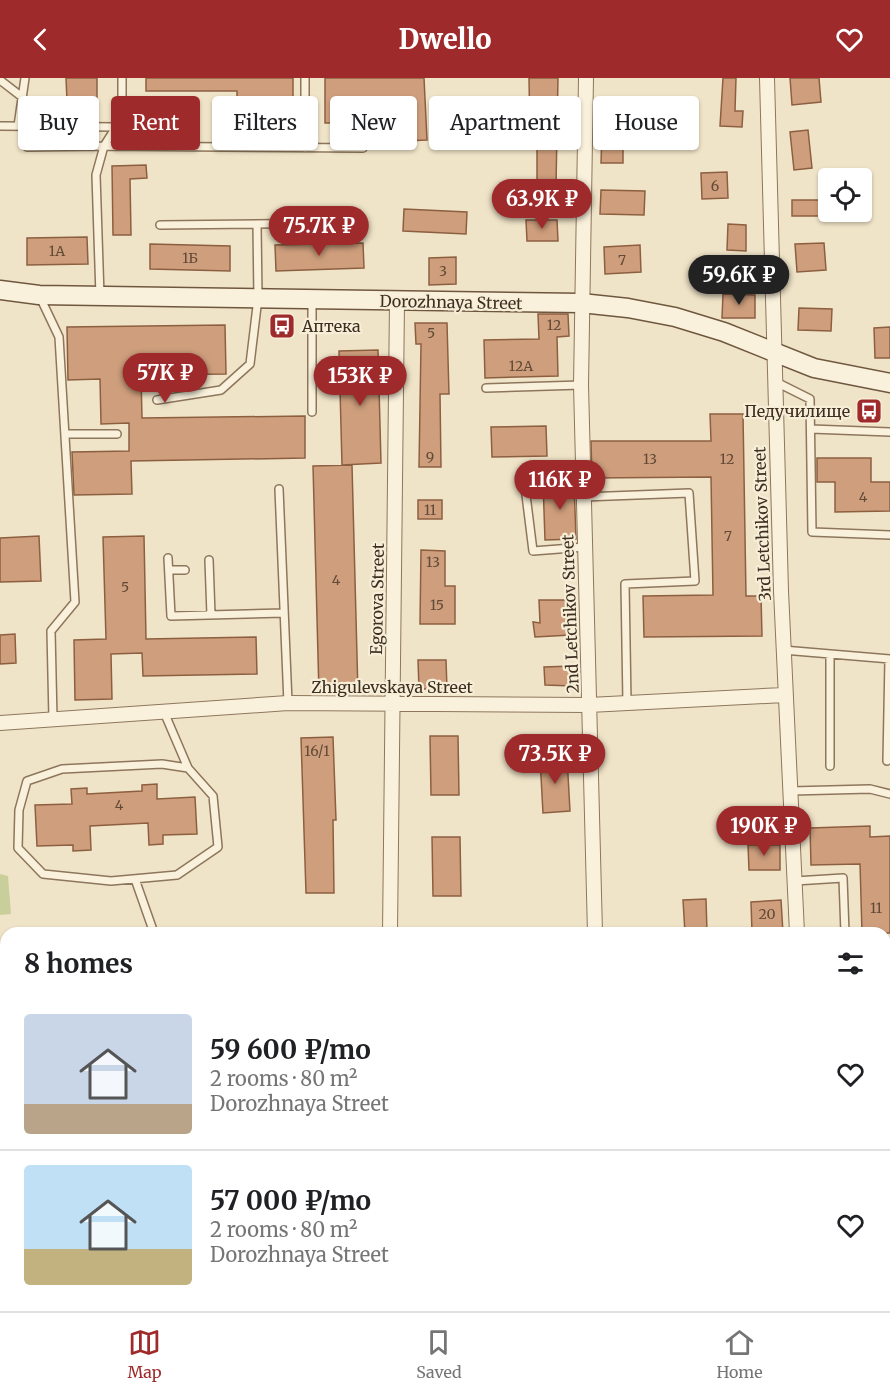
<!DOCTYPE html>
<meta charset="utf-8">
<style>
body{margin:0;font-family:Merriweather,serif;background:#f2f2f2;color:#202124;height:100vh;display:flex;flex-direction:column;font-size:22px;white-space:nowrap}
*{box-sizing:border-box;margin:0}
p{font-size:20px;color:#757577}
.icon{flex:none;width:33px;height:33px;fill:none;stroke:currentColor;stroke-width:2;stroke-linecap:round;stroke-linejoin:round}
.map{position:relative;flex:1;overflow:hidden}
.panel{position:absolute;left:0px;top:849px;width:891px;height:384px;display:flex;flex-direction:column;background:#fff;border-radius:18px 18px 0 0;box-shadow:0 2px 4px #0004}
.panel>*{flex:none}
.banner{position:absolute;left:18px;top:18px;width:855px;height:54px;display:flex;gap:12px}
.controls{position:absolute;left:818px;top:90px;display:grid;gap:12px}
.controls a{display:grid;place-items:center;width:54px;height:54px;border-radius:6px;background:#fff;box-shadow:0 2px 4px #0004;font-size:30px}
.price{position:absolute;translate:-50% -51px;padding:0 14px;border-radius:21px;background:#9e2a2b;color:#fff;font-size:20px;line-height:39px;filter:drop-shadow(0 2px 3px #0008)}
.price::after{content:'';position:absolute;left:50%;top:36px;width:18px;height:14px;margin-left:-9px;background:inherit;clip-path:polygon(0 0,100% 0,50% 100%)}
.price.selected{background:#222;color:#fff}
ul{padding:0;list-style:none}
li{display:flex;align-items:center;gap:18px;height:150px;padding:0 24px}
li+li{border-top:2px solid #e0e0e0}
li span{display:grid;place-items:center;flex:none;width:168px;height:120px;border-radius:6px;color:#555}
li>.icon{margin-inline-start:auto}
span .icon{width:72px;height:72px;fill:#fffc;stroke-width:1}
li b{font-size:26px}
h2{display:flex;justify-content:space-between;align-items:center;height:72px;padding:0 24px;font-size:26px}
.pill{padding:0 21px;border-radius:6px;background:#fff;box-shadow:0 2px 4px #0004;font-size:21px;line-height:54px}
.pill.selected{background:#9e2a2b;color:#fff}
header{display:flex;justify-content:space-between;align-items:center;height:78px;padding:0 24px;background:#9e2a2b;color:#fff;font-size:27px;font-weight:800}
.tabs{display:flex;justify-content:space-around;align-items:center;height:84px;border-top:2px solid #e0e0e0;background:#fff;font-size:16px;color:#757577}
.tabs a{display:grid;justify-items:center;gap:3px}
.tabs .selected{color:#9e2a2b}
.map>svg:first-child{display:block}
.green{fill:#c9cf9b}
.building{fill:#cf9f7d;stroke:#8d5f41;stroke-width:1.5}
.lines{fill:none;stroke-linecap:round;stroke-linejoin:round}
.service-casing{stroke:#8d765c;stroke-width:10}
.minor-casing{stroke:#8d765c;stroke-width:16}
.tertiary-casing{stroke:#8d765c;stroke-width:20}
.secondary-casing{stroke:#6f573f;stroke-width:21}
.path{stroke:#8d765c;stroke-width:3;stroke-dasharray:4.5 3;stroke-linecap:butt}
.service{stroke:#faf1dc;stroke-width:7}
.minor{stroke:#faf1dc;stroke-width:14}
.tertiary{stroke:#faf1dc;stroke-width:16}
.secondary{stroke:#faf1dc;stroke-width:18}
.labels{text-anchor:middle;dominant-baseline:central;stroke-width:4.5;stroke-linejoin:round;paint-order:stroke}
.number-label{font-size:14px;fill:#624a37}
.street-label{font-size:16px;fill:#3d2e20;stroke:#f7eed8}
.poi-label{font-size:16px;fill:#3d2e20;stroke:#f7eed8;text-anchor:start}
</style>
<header><svg class="icon" aria-label="back" viewBox="0 0 24 24"><path d="M15 5l-7 7 7 7"/></svg>Dwello<svg class="icon" aria-label="heart" viewBox="0 0 24 24"><path d="M12 20l-8-8c-3-5 5-10 8-4 3-6 11-1 8 4z"/></svg></header>
<div class="map">
<svg width="890" height="1233" viewBox="0 0 890 1233">
<rect width="100%" height="100%" fill="#f0e4c8"/>
<path class="green" d="M0 796 8 798 11 836 0 837Z"/>
<path class="building" d="M66 0H97V22L67 23Z
M146 0H293V50H237V13H146Z
M325 0H424L427 62 378 64 377 45H325Z
M529 0H558L556 107H537V58H530Z
M723 0H736L735 33H743L742 49 720 48Z
M790 0H819L821 24 792 27Z
M603 24 635 25V52H623V85H601Z
M808 52 812 90 794 92 790 54Z
M146 87 147 100 130 101 131 157H113L112 88Z
M727 94 728 120 702 121 701 95Z
M601 112 645 113 644 137 600 136Z
M792 122H828V138H792Z
M404 131 467 134 466 156 403 153Z
M526 142H557L558 163H527Z
M728 146 746 147V173L727 172Z
M87 159 88 186 27 187V160Z
M363 165 364 190 276 193 275 167Z
M824 165 826 192 797 194 795 166Z
M150 166 230 168V193L150 191Z
M640 167 641 194 605 196 604 169Z
M456 179V206L429 207V180Z
M723 216 755 217V240H722Z
M799 230 832 231 831 253 798 252Z
M538 236H568L569 258 557 259 558 298 485 300 484 262 539 261Z
M415 245H447L449 316H440L441 389H419L421 266H416Z
M225 247 226 296 141 297 142 340 305 338V380L131 383 132 416 74 417 72 374 129 373V345L101 346 100 301 68 302 67 249Z
M890 249V280H875L874 250Z
M378 272 381 385 342 387 339 273Z
M710 336H743L746 518H761L762 558 644 559 643 518 713 517 711 399 592 400 591 363H711Z
M546 348 547 378 492 379 491 349Z
M817 380H871V404H890V433L835 434V404H817Z
M352 387 358 616H319L313 388Z
M574 403 576 461 545 462 543 404Z
M418 422H442V441H418Z
M39 458 41 503 0 504V460Z
M144 458 146 561 256 559 257 596 143 598 142 575 111 576 112 621 75 622 74 562 106 561 103 459Z
M421 472 445 473V508H455V546H420Z
M539 522H570L571 557 535 559 533 544 540 545Z
M15 556 16 585 0 586V557Z
M418 582H446L447 611H419Z
M572 588 573 608 545 607 544 589Z
M430 658H458L459 717H431Z
M333 659 336 742H333L334 815H306L301 660Z
M567 679 570 733 543 735 540 680Z
M157 706V721L195 719 197 756 163 757V766L149 767 148 745 90 748 91 772 73 773V767L37 768 35 727 72 726 71 711 87 710V716L142 713V707Z
M870 748V759L890 758V855H862L860 786 811 787 810 750Z
M432 759H460L461 818H433Z
M748 767H780V792H749Z
M706 821 707 854 685 855 683 822Z
M781 822 783 855H752L751 824Z"/>
<g class="lines">
<defs>
<path id="service" d="M305 0V70
M0 2 22 19
M0 48 116 49 104 68 27 69
M18 48 25 0
M116 49 122 40V0
M160 147 339 145
M100 218 96 97 104 68 363 70
M40 219 59 259 75 524 51 553 53 641
M776 304 810 321 812 454 890 457
M486 310 581 307
M157 322 221 312 250 286 258 220 257 147
M312 334V222
M811 351 890 354
M65 356H117
M525 409 533 473 585 469
M279 411 288 625
M584 419 689 415 695 503 625 506 627 625
M168 480 171 538 284 535
M209 482 211 537
M169 492H185
M783 572 890 581
M830 576V688
M164 634 188 690 213 718 218 769 177 797 111 803 43 796 18 770 19 732 27 703 62 691 162 686 188 690
M887 683 889 581
M791 713 870 711 890 716
M135 801 154 855
M795 803 843 800 845 855
M0 882 6 881
M0 941H6
M0 1084H6
M0 1122 6 1121
M22 1227V1233
M388 1227V1233
M613 1227 614 1233
M249 1233 250 1227"/>
<path id="minor" d="M586 0 581 307 595 855
M767 0 781 513 797 855
M0 645 288 625 589 627 784 617
M390 855 397 223
M885 887 890 886
M801 1233 803 1227"/>
<path id="tertiary" d="M0 1209H6
M655 1227 665 1233"/>
<path id="secondary" d="M0 212 39 217 581 225 628 230 675 239 724 254 814 290 890 305"/>
</defs>
<use href="#service" class="service-casing"/>
<use href="#minor" class="minor-casing"/>
<use href="#tertiary" class="tertiary-casing"/>
<use href="#secondary" class="secondary-casing"/>
<path class="path" d="M80 1233 206 1227"/>
<use href="#service" class="service"/>
<use href="#minor" class="minor"/>
<use href="#tertiary" class="tertiary"/>
<use href="#secondary" class="secondary"/>
</g>
<defs>
<symbol id="bus-square" viewBox="-11 -11 22 22"><rect x="-9" y="-9" width="18" height="18" rx="4" fill="#9e2a2b" stroke="#f7eed8"/><path d="M-5-6H5V4H4V6H2V4H-2V6H-4V4H-5ZM-3.5-4V0h7V-4ZM-3.5 1.2v1.5H-2V1.2ZM2 1.2v1.5H3.5V1.2Z" fill="#fff"/></symbol>
</defs>
<g fill-rule="evenodd">
<use href="#bus-square" x="267" y="233" width="30" height="30"/>
<use href="#bus-square" x="854" y="318" width="30" height="30"/>
</g>
<g class="labels">
<g class="number-label">
<text x="715" y="108">6</text>
<text x="57" y="173">1А</text>
<text x="190" y="180">1Б</text>
<text x="622" y="182">7</text>
<text x="443" y="193">3</text>
<text x="554" y="247">12</text>
<text x="431" y="255">5</text>
<text x="521" y="288">12А</text>
<text x="430" y="379">9</text>
<text x="650" y="381">13</text>
<text x="727" y="381">12</text>
<text x="863" y="419">4</text>
<text x="430" y="432">11</text>
<text x="728" y="458">7</text>
<text x="433" y="484">13</text>
<text x="336" y="502">4</text>
<text x="125" y="509">5</text>
<text x="437" y="527">15</text>
<text x="317" y="673">16/1</text>
<text x="119" y="727">4</text>
<text x="876" y="830">11</text>
<text x="767" y="836">20</text>
</g>
<g class="street-label">
<text transform="translate(451 224) rotate(1)">Dorozhnaya Street</text>
<text transform="translate(762 446) rotate(-92)">3rd Letchikov Street</text>
<text transform="translate(377 521) rotate(-89)">Egorova Street</text>
<text transform="translate(570 536) rotate(-92)">2nd Letchikov Street</text>
<text x="392" y="609">Zhigulevskaya Street</text>
</g>
<g class="poi-label">
<text x="302" y="248">Аптека</text>
<text x="850" y="333" text-anchor="end">Педучилище</text>
</g>
</g>
</svg>
<div class="controls">
<a><svg class="icon" aria-label="locate" viewBox="0 0 24 24"><circle cx="12" cy="12" r="6"/><path d="M12 2v4M12 18v4M2 12h4M18 12h4"/></svg></a>
</div>
<b class="price" style="left:542px;top:152px">63.9K ₽</b>
<b class="price" style="left:319px;top:179px">75.7K ₽</b>
<b class="price selected" style="left:739px;top:228px">59.6K ₽</b>
<b class="price" style="left:165px;top:326px">57K ₽</b>
<b class="price" style="left:360px;top:329px">153K ₽</b>
<b class="price" style="left:560px;top:433px">116K ₽</b>
<b class="price" style="left:555px;top:707px">73.5K ₽</b>
<b class="price" style="left:764px;top:779px">190K ₽</b>
<div class="banner">
<a class="pill">Buy</a>
<a class="pill selected">Rent</a>
<a class="pill">Filters</a>
<a class="pill">New</a>
<a class="pill">Apartment</a>
<a class="pill">House</a>
</div>
<section class="panel">
<h2>8 homes<svg class="icon" aria-label="filters" viewBox="0 0 24 24"><path d="M4 7h16M4 17h16"/><circle cx="9" cy="7" r="2"/><circle cx="15" cy="17" r="2"/></svg></h2>
<ul>
<li><span style="background:linear-gradient(#c9d6e8 75%,#b9a48a 0)"><svg class="icon" aria-label="home" viewBox="0 0 24 24"><path d="M3 11l9-7 9 7M6 9v11h12V9"/></svg></span><div><b>59 600 ₽/mo</b><p>2 rooms · 80 m²</p><p>Dorozhnaya Street</p></div><svg class="icon" aria-label="heart" viewBox="0 0 24 24"><path d="M12 20l-8-8c-3-5 5-10 8-4 3-6 11-1 8 4z"/></svg></li>
<li><span style="background:linear-gradient(#bfe0f5 70%,#c2b280 0)"><svg class="icon" aria-label="home" viewBox="0 0 24 24"><path d="M3 11l9-7 9 7M6 9v11h12V9"/></svg></span><div><b>57 000 ₽/mo</b><p>2 rooms · 80 m²</p><p>Dorozhnaya Street</p></div><svg class="icon" aria-label="heart" viewBox="0 0 24 24"><path d="M12 20l-8-8c-3-5 5-10 8-4 3-6 11-1 8 4z"/></svg></li>
</ul>
</section>
</div>
<nav class="tabs">
<a class="selected"><svg class="icon" aria-label="map" viewBox="0 0 24 24"><path d="M3 6l6-2 6 2 6-2v14l-6 2-6-2-6 2zM9 4v14M15 6v14"/></svg>Map</a>
<a><svg class="icon" aria-label="saved" viewBox="0 0 24 24"><path d="M7 4h10v16l-5-4-5 4z"/></svg>Saved</a>
<a><svg class="icon" aria-label="home" viewBox="0 0 24 24"><path d="M3 11l9-7 9 7M6 9v11h12V9"/></svg>Home</a>
</nav>
